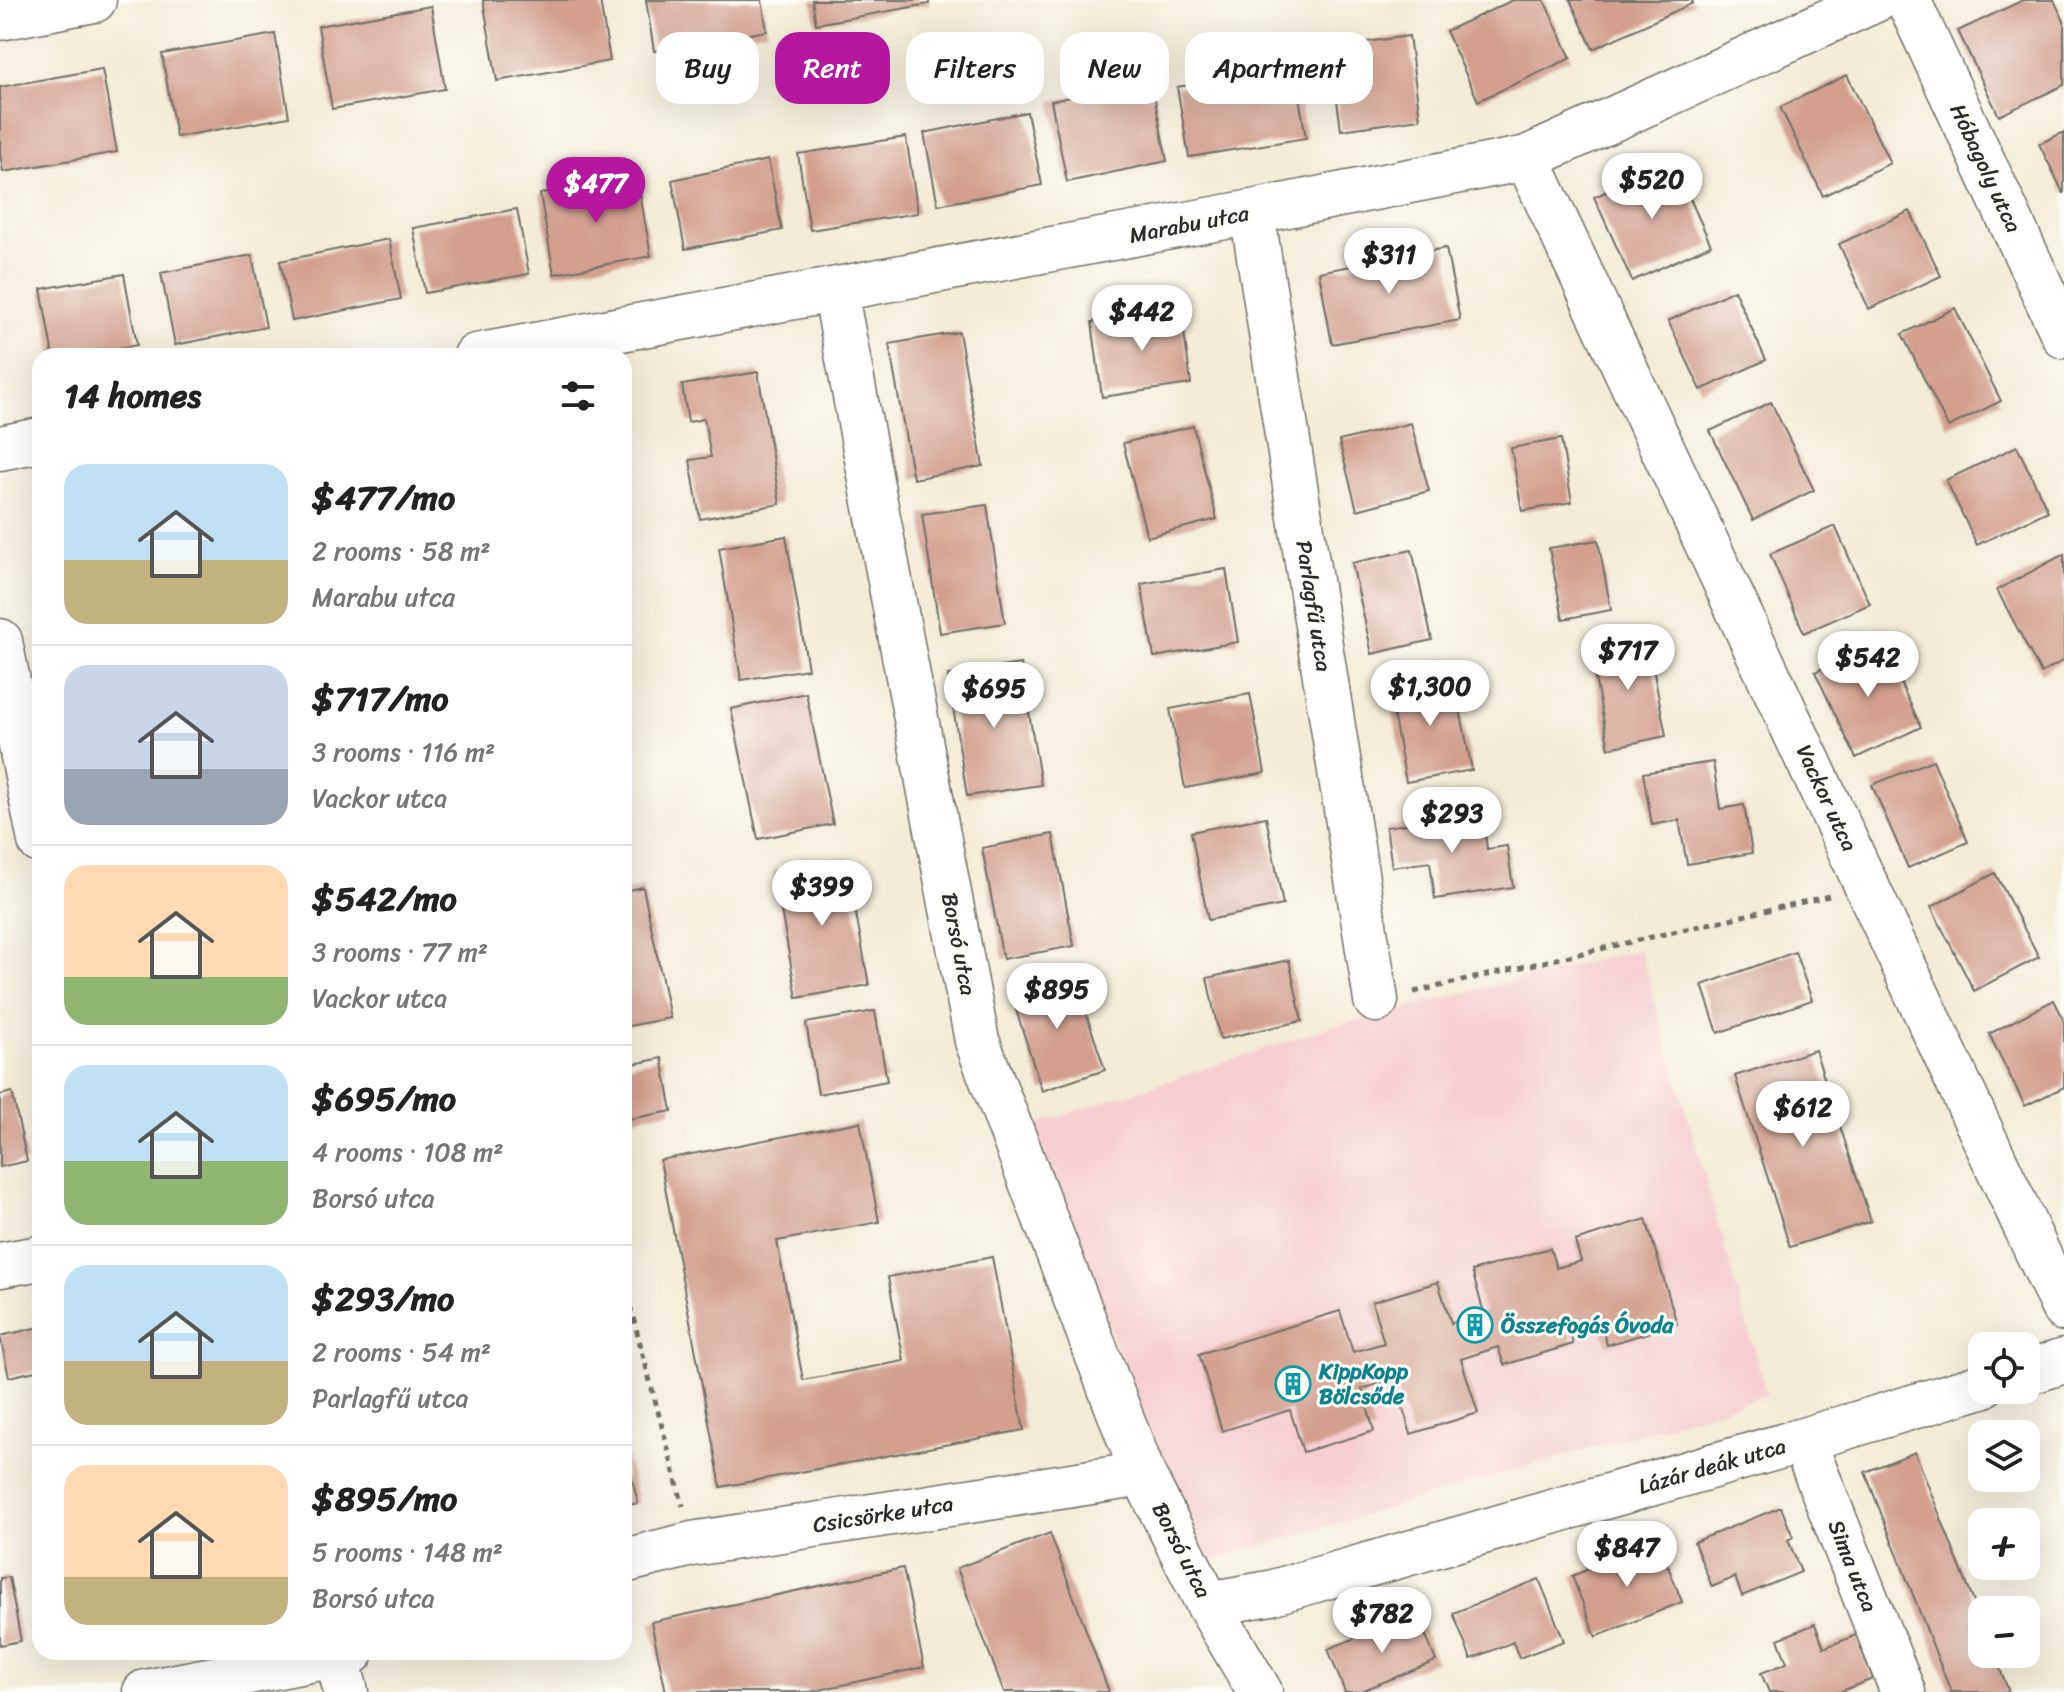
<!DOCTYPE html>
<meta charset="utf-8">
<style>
body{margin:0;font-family:Sriracha,sans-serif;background:#f6f6f6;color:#222;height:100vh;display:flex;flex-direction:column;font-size:30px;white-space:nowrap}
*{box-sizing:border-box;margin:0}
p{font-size:26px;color:#767676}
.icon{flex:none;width:44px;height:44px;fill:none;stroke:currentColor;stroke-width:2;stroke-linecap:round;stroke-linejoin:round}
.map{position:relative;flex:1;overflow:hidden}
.panel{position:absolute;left:32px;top:348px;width:600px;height:1312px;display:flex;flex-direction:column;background:#fff;border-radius:24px;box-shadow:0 8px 32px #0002}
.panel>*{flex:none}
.guide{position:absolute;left:656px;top:32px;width:760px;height:72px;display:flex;gap:16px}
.buttons{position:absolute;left:1968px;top:1332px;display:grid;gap:16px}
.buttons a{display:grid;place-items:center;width:72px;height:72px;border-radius:16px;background:#fff;box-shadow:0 8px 32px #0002;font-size:40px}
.price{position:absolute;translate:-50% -68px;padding:0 18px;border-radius:28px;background:#fff;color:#222;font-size:26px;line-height:52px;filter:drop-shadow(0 2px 4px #0008)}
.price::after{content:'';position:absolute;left:50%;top:48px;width:24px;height:18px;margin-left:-12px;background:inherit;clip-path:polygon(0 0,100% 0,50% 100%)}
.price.on{background:#b5179e;color:#fff}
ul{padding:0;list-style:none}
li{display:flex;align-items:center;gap:24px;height:200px;padding:0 32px}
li+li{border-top:2px solid #e0e0e0}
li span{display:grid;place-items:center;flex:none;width:224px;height:160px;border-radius:24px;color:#555}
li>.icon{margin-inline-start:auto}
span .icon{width:96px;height:96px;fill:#fffc;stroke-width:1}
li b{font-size:34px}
h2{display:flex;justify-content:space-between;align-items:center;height:96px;padding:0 32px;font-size:34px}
.pill{padding:0 28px;border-radius:24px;background:#fff;box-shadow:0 8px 32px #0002;font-size:28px;line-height:72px}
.pill.on{background:#b5179e;color:#fff}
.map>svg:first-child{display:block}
.built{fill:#f7cfd3}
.building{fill:#d3a08e}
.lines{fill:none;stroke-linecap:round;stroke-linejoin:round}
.minor-casing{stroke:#716f67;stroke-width:47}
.path{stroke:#716f67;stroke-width:5;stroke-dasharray:6 6;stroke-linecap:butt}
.minor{stroke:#fff;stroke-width:44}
.labels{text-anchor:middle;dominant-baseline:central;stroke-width:6;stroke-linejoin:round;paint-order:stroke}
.street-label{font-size:22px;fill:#2b2b2b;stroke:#fdfcf7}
.culture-label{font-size:22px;font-weight:bold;fill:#0d838f;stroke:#fdfcf7;text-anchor:start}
</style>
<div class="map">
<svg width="2064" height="1692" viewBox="0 0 2064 1692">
<rect width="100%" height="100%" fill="#fdfcf7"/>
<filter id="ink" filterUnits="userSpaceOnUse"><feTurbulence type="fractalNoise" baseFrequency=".0125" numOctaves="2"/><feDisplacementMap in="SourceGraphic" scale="16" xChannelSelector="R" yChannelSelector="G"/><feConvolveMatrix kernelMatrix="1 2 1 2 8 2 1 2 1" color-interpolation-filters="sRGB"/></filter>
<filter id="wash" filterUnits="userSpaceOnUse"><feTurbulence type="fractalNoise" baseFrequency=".006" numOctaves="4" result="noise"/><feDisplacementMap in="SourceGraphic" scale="32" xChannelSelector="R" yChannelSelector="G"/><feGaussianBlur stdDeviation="1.8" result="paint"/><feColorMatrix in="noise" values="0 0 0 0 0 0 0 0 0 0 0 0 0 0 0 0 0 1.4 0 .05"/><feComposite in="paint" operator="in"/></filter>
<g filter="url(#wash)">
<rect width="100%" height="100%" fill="#f3ecd7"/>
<path class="built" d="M1640 949 1767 1395 1210 1561 1162 1465 1033 1125 1330 1027Z"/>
<g id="blocks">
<path class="building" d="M483 0H600L610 61 497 81Z
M646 0H762L767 31 654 51Z
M812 0H929V4L816 24Z
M1513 0H1544L1571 58 1478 101 1446 31Z
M1570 0H1692L1693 3 1593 49Z
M2023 0H2054L2064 21V85L1999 116 1958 31Z
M431 6 445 89 332 109 318 26Z
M275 34 289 117 176 137 162 54Z
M1409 36 1420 119 1341 130 1330 47Z
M1294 67 1306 138 1189 157 1177 87Z
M102 69 117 152 3 172 0 153V87Z
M1847 75 1890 163 1823 196 1780 107Z
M1151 80 1167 161 1067 182 1051 101Z
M1027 112 1042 185 938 205 924 133Z
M2064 132V194L2039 144Z
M906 137 918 213 810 230 798 154Z
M768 160 782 230 685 249 672 180Z
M1673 161 1711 245 1632 281 1594 197Z
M637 176 651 256 554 274 540 194Z
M517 209 529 274 425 293 413 228Z
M1910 211 1941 276 1869 309 1839 244Z
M389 239 401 299 292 321 280 261Z
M1446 248 1460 320 1332 344 1319 272Z
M252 255 266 327 175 345 161 273Z
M124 274 137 345 76 356H53L41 289Z
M1734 290 1766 360 1701 390 1668 321Z
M1955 308 2001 401 1948 427 1902 334Z
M1181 309 1191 384 1102 397 1092 322Z
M959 332 983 466 913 479 889 344Z
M758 372 780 504 700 519 690 460 711 457 704 419 688 422 682 385Z
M1771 402 1814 490 1753 520 1710 431Z
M1411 423 1429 491 1357 510 1339 441Z
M1193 426 1217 519 1147 537 1123 443Z
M1561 439 1572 502 1522 511 1511 448Z
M2017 446 2048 511 1977 545 1946 480Z
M987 505 1005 623 940 633 922 514Z
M1835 526 1870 604 1804 633 1770 554Z
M786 536 808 669 741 680 719 548Z
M1598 540 1611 610 1563 619 1549 548Z
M1412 550 1432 640 1372 654 1352 563Z
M2064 554V660L2041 673 1997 590Z
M1226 569 1238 642 1154 657 1141 584Z
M1647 637 1666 736 1609 748 1589 649Z
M1881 641 1921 727 1856 758 1815 672Z
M1021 664 1041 785 967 796 948 675Z
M1453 673 1472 770 1406 782 1388 686Z
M806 693 833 824 758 839 731 709Z
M1250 694 1265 773 1185 788 1170 709Z
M1933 760 1968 842 1908 868 1872 785Z
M1713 762 1720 809 1744 805 1752 853 1687 864 1679 820 1652 825 1643 773Z
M1482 813 1487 849 1507 846 1513 887 1435 899 1430 862 1392 867 1386 827Z
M1266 817 1283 905 1208 920 1191 832Z
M1053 834 1074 946 1003 959 982 848Z
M846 859 869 985 797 998 774 872Z
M1995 873 2039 957 1974 991 1931 907Z
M643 887 670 1018 624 1027V891Z
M1795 952 1812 1000 1718 1033 1702 985Z
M1289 960 1302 1021 1220 1039 1207 978Z
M1072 971 1105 1070 1042 1091 1010 991Z
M2054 1000 2064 1020V1087L2025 1106 1989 1034Z
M875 1011 887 1081 818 1094 806 1023Z
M1815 1050 1871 1221 1790 1247 1735 1076Z
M662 1058 672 1111 624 1120V1066Z
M12 1092 27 1161 0 1167V1095Z
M860 1122 879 1222 777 1241 803 1380 904 1361 888 1277 992 1257 1024 1430 721 1487 660 1160Z
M1646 1219 1677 1324 1607 1345 1598 1317 1568 1326 1573 1344 1504 1365 1498 1347 1461 1359 1478 1413 1411 1434 1394 1379 1362 1389 1374 1431 1303 1452 1290 1410 1222 1431 1199 1354 1340 1311 1353 1352 1384 1343 1372 1302 1438 1282 1451 1323 1484 1313 1472 1271 1550 1248 1556 1268 1581 1261 1575 1241Z
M40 1327V1370L9 1377 0 1336Z
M624 1445 638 1503 624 1506Z
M1915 1452 1982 1623V1654H1994L2009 1692H1951L1865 1472Z
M1781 1507 1793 1537 1788 1540 1801 1572 1742 1596 1735 1577 1712 1587 1694 1542Z
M1050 1533 1109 1692H1004L957 1568Z
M1658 1541 1682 1602 1596 1637 1572 1576Z
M903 1568 924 1667 810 1692H666L651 1622Z
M9 1577 21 1641 0 1645V1578Z
M1539 1579 1564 1641 1519 1658 1513 1642 1471 1659 1453 1613Z
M1417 1613 1436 1661 1359 1692H1345L1328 1649Z
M1815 1624 1824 1648 1856 1635 1873 1679 1839 1692H1769L1761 1673 1787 1663 1778 1639Z"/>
</g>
</g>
<g filter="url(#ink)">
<use href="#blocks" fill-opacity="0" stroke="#716f67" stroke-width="2"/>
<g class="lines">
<defs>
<path id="minor" d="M1908 0 2064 336
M0 18 94 0
M1527 158 2064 1309
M1252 212 1376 1000
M835 290 977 1041 1143 1474 1208 1604 1260 1692
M476 356 1252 212 1527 158 1875 0
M0 448 40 440
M0 641 40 841
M0 1265 40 1258
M2026 1373 2064 1361
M1803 1440 1903 1692
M624 1561 692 1544 1143 1474
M1208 1604 1270 1593 1803 1440 1982 1386
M336 1652 346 1692
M145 1692 352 1652"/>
</defs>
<use href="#minor" class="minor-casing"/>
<path class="path" d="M1414 992 1829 896
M624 1283 683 1506"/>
<use href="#minor" class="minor"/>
</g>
</g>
<defs>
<symbol id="building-ring" viewBox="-11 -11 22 22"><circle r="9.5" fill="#fdfcf7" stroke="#0f9aa8" stroke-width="1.5"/><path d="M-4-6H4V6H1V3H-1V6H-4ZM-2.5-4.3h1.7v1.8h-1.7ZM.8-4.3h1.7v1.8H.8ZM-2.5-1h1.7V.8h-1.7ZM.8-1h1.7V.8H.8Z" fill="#0f9aa8"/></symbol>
</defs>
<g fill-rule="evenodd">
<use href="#building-ring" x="1455" y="1305" width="40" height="40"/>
<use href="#building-ring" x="1273" y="1364" width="40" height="40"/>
</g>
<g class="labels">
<g class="street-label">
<text transform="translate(1986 168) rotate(65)">Hóbagoly utca</text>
<text transform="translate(1189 224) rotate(-11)">Marabu utca</text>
<text transform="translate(1314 606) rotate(81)">Parlagfű utca</text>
<text transform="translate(1827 798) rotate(65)">Vackor utca</text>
<text transform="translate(959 944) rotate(79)">Borsó utca</text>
<text transform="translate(1712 1466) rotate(-16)">Lázár deák utca</text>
<text transform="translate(883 1514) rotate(-9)">Csicsörke utca</text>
<text transform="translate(1182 1550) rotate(63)">Borsó utca</text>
<text transform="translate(1853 1566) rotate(68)">Sima utca</text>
</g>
<g class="culture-label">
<text x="1501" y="1325">Összefogás Óvoda</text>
<text x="1319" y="1371">KippKopp<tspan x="1319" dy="25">Bölcsőde</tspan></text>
</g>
</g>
</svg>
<div class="buttons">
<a><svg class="icon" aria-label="locate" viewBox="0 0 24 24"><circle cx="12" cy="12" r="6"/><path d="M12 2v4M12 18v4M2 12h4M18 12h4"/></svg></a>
<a><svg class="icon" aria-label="layers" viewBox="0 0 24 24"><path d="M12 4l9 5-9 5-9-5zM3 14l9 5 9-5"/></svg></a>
<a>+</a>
<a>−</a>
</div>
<b class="price" style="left:1652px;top:221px">$520</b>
<b class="price on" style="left:596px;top:225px">$477</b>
<b class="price" style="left:1389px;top:296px">$311</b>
<b class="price" style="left:1142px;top:353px">$442</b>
<b class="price" style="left:1628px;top:692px">$717</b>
<b class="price" style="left:1868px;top:699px">$542</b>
<b class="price" style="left:1430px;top:728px">$1,300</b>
<b class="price" style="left:994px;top:730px">$695</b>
<b class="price" style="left:1452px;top:855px">$293</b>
<b class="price" style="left:822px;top:928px">$399</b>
<b class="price" style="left:1057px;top:1031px">$895</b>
<b class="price" style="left:1803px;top:1149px">$612</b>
<b class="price" style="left:1627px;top:1589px">$847</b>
<b class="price" style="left:1382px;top:1655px">$782</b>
<div class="guide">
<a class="pill">Buy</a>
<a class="pill on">Rent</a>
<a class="pill">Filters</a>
<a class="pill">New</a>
<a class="pill">Apartment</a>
</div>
<section class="panel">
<h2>14 homes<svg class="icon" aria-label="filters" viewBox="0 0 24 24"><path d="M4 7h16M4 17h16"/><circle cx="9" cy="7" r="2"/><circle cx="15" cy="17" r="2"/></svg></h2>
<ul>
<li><span style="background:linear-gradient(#bfe0f5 60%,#c2b280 0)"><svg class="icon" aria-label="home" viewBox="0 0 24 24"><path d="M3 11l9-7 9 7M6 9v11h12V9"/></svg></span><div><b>$477/mo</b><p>2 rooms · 58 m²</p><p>Marabu utca</p></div></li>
<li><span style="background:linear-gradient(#c9d6e8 65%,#9aa5b1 0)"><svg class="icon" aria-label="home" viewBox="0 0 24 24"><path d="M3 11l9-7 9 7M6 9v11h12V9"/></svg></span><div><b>$717/mo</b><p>3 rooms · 116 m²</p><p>Vackor utca</p></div></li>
<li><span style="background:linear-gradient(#ffd9b3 70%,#8fb573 0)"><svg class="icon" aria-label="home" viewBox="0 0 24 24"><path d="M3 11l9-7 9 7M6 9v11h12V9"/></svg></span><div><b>$542/mo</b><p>3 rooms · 77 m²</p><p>Vackor utca</p></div></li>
<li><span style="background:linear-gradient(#bfe0f5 60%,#8fb573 0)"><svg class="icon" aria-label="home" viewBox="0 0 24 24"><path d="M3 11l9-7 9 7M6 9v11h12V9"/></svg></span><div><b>$695/mo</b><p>4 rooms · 108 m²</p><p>Borsó utca</p></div></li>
<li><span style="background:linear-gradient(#bfe0f5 60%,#c2b280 0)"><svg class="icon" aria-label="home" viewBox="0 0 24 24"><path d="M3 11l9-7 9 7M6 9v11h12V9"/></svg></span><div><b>$293/mo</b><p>2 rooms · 54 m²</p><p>Parlagfű utca</p></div></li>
<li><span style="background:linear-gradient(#ffd9b3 70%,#c2b280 0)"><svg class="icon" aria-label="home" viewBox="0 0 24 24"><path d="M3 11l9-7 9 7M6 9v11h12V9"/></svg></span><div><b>$895/mo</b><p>5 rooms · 148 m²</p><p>Borsó utca</p></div></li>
</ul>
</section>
</div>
